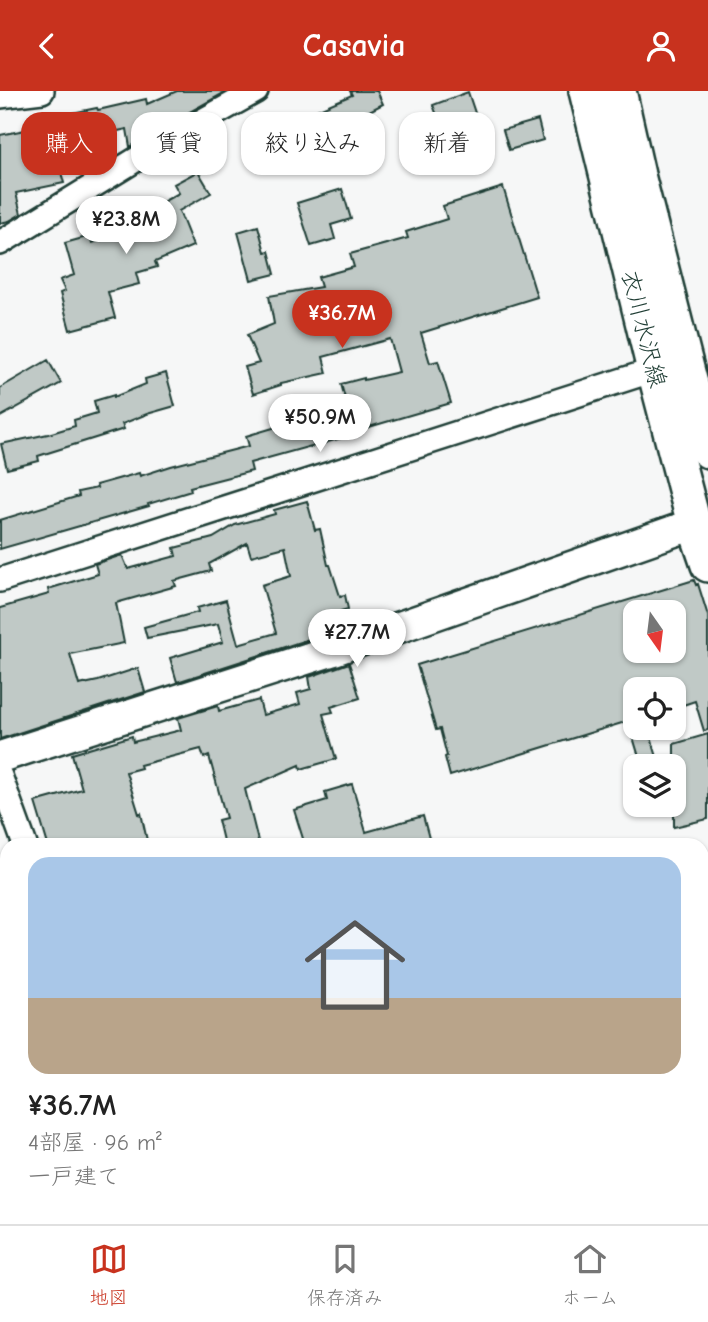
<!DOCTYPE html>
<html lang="ja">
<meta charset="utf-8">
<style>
body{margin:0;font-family:"Comic Neue","Klee One",sans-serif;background:#f2f2f2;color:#222;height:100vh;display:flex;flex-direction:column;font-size:26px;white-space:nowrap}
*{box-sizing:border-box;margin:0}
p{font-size:23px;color:#767676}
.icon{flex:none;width:38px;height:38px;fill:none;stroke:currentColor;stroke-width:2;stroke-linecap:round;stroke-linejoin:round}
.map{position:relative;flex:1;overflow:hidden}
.side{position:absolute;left:0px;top:747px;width:709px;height:387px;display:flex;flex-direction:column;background:#fff;border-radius:21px 21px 0 0;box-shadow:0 2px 5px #0004}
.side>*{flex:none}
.banner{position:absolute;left:21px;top:21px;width:667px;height:63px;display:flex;gap:14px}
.needle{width:46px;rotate:166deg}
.buttons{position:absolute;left:623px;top:509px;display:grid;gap:14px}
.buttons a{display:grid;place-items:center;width:63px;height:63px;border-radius:14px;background:#fff;box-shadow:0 2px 5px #0004;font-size:35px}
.price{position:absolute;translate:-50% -60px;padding:0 16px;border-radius:24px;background:#fff;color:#222;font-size:23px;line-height:46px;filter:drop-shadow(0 2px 4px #0008)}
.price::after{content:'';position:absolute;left:50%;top:42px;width:21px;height:16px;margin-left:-10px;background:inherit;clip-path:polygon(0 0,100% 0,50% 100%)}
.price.current{background:#c8321e;color:#fff}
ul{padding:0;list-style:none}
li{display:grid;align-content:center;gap:14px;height:371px;padding:0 28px}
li+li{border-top:2px solid #e0e0e0}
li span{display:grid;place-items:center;height:217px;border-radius:21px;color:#555}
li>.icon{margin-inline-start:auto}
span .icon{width:126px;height:126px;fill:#fffc;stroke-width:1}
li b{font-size:30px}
.chip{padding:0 24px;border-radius:21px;background:#fff;box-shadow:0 2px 5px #0004;font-size:24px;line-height:63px}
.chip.current{background:#c8321e;color:#fff}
header{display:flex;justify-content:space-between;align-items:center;height:91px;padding:0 28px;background:#c8321e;color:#fff;font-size:32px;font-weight:700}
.tab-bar{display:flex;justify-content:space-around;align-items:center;height:98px;border-top:2px solid #e0e0e0;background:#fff;font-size:19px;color:#767676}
.tab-bar a{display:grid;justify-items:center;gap:4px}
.tab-bar .current{color:#c8321e}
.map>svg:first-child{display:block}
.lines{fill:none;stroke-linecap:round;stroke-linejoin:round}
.stream{stroke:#72857f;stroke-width:6}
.building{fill:#c0c9c6;stroke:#1f3d34;stroke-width:2;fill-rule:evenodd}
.minor-casing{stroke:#1f3d34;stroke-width:28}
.tertiary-casing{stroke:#1f3d34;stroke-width:35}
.secondary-casing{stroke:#1f3d34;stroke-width:38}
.minor{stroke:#fff;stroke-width:23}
.tertiary{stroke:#fff;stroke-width:30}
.secondary{stroke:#fff;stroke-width:33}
.labels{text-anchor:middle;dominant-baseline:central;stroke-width:5;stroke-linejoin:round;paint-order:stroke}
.street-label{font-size:24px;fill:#1f3d34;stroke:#fff}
</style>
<header><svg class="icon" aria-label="back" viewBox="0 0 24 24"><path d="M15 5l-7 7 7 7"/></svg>Casavia<svg class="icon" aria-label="person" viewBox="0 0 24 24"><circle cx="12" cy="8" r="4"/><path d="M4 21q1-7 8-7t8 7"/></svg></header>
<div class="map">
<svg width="708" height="1133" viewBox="0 0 708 1133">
<rect width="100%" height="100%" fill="#f6f7f7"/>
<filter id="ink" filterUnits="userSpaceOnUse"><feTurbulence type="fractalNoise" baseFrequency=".0143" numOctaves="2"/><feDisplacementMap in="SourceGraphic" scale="14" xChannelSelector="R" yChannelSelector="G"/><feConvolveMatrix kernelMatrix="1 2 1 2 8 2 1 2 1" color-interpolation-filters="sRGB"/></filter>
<g filter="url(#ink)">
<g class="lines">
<path class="stream" d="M702 966 708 964
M194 1133 212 1127"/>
</g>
<path class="building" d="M177 0H227L175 29 152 38 153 42 130 56 127 38 95 45 101 72 61 81 64 92 16 102 21 123 9 130 0 132V44L74 29 72 22 97 17 98 19 146 8 147 13Z
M350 0H377L383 13 346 32 348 37 290 62 279 35 352 4Z
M468 1 476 25 442 37 433 14Z
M538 29 543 49 509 59 503 39Z
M198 80 211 102 179 120 193 155 155 171 157 176 136 182 139 193 108 201 115 227 70 239 60 202 65 200 60 189 74 184 65 152 90 145 92 152 142 138 135 126 179 102 174 93Z
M503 96 537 206 421 242 430 272 438 270 451 312 345 343V346L311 356V355L250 372 252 380 190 396 191 400 148 413 149 415 0 458V429L79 405 78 401 97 397 96 394 139 382 140 385 171 375 249 355 246 345 347 315 341 293 364 287V289L399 281 390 248 323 266 327 282 281 292V294L253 303 245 276 259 272 247 244 274 233 269 205 321 196 318 186 354 176 350 163 408 147 406 141 447 128 443 115Z
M342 98 351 128 331 134 335 148 311 155 297 112Z
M258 135 265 161 269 160 275 183 251 189 238 141Z
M48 269 61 292 0 326V297Z
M166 282 175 315 147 323 122 333 124 338 38 365 39 370 7 378 1 353 48 343 75 335 74 329 97 322 94 310 114 304V306L146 293 145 288Z
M307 410 315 439 320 438 328 474H330L340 505 345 504 348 518 341 520 346 536 177 591 170 567 223 551 218 533 147 547 144 536 198 521 197 517 226 509 238 553 276 542 262 494 291 485 285 456 251 465 247 452 209 473 211 480 174 490 176 495 116 512 124 552 70 563 79 594 98 590 138 577 145 601 0 648V517L49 503 48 498 98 483 95 473 122 464 128 478 176 465 174 457 213 447 235 434 275 423 274 419Z
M694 489 696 494 698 493 708 525V639L704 640 695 610 674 617V598H635V628L450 685 445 666 447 665 440 638 436 639 417 574ZM635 522H674V560H635Z
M349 572 360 607 331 616 333 621 323 623 336 668 301 678 300 674 245 698 259 754H224L218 729 226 727 209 665 204 667 201 658 140 674 141 677 126 681 139 723 141 722 148 754H48L35 711 82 698 72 663 132 645 133 651 181 639 178 627 218 615 219 620 259 609 263 624 300 613 297 602 311 598 309 586Z
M649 640 657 666 659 676H642L633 646Z
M708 643V728L674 736V653Z
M352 693 366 741 423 725 430 751 417 754H305L294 719 327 709 325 701Z"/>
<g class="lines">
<defs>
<path id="minor" d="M0 5 42 0
M0 152 168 49 256 0
M0 489 654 279
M0 685 25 754
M702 795 708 793
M0 1025 7 1023
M153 1127 155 1133"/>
<path id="tertiary" d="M0 666 331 560 694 433"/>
<path id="secondary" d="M586 0 654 279 694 433 708 474
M619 0 638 84 708 360"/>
</defs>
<use href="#minor" class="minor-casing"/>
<use href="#tertiary" class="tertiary-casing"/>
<use href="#secondary" class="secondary-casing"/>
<use href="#minor" class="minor"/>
<use href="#tertiary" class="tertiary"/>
<use href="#secondary" class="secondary"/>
</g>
</g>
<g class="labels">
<g class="street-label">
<text transform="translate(644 238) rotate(76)">衣川水沢線</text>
</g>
</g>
</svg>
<div class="buttons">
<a><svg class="needle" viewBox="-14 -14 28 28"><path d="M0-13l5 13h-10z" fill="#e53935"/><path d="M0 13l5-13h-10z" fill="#767676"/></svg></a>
<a><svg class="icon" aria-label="locate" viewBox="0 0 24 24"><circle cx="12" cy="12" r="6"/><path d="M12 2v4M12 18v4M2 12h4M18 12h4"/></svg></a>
<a><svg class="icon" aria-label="layers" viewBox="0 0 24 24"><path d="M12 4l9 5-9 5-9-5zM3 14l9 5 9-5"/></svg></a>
</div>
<b class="price" style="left:126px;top:165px">¥23.8M</b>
<b class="price current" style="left:342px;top:259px">¥36.7M</b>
<b class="price" style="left:320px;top:363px">¥50.9M</b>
<b class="price" style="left:357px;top:578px">¥27.7M</b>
<div class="banner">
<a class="chip current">購入</a>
<a class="chip">賃貸</a>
<a class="chip">絞り込み</a>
<a class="chip">新着</a>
</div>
<section class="side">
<ul>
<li><span style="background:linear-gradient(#a9c7e8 65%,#b9a48a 0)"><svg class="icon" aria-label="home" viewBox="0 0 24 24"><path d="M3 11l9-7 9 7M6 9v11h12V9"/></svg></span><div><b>¥36.7M</b><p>4部屋 · 96 m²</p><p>一戸建て</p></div></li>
</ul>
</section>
</div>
<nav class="tab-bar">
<a class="current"><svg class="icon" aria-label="map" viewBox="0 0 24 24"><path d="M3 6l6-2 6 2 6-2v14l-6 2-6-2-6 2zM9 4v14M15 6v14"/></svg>地図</a>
<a><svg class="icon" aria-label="saved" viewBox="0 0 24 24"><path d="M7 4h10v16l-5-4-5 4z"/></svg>保存済み</a>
<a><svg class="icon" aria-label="home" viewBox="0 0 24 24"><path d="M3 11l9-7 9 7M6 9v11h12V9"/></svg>ホーム</a>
</nav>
